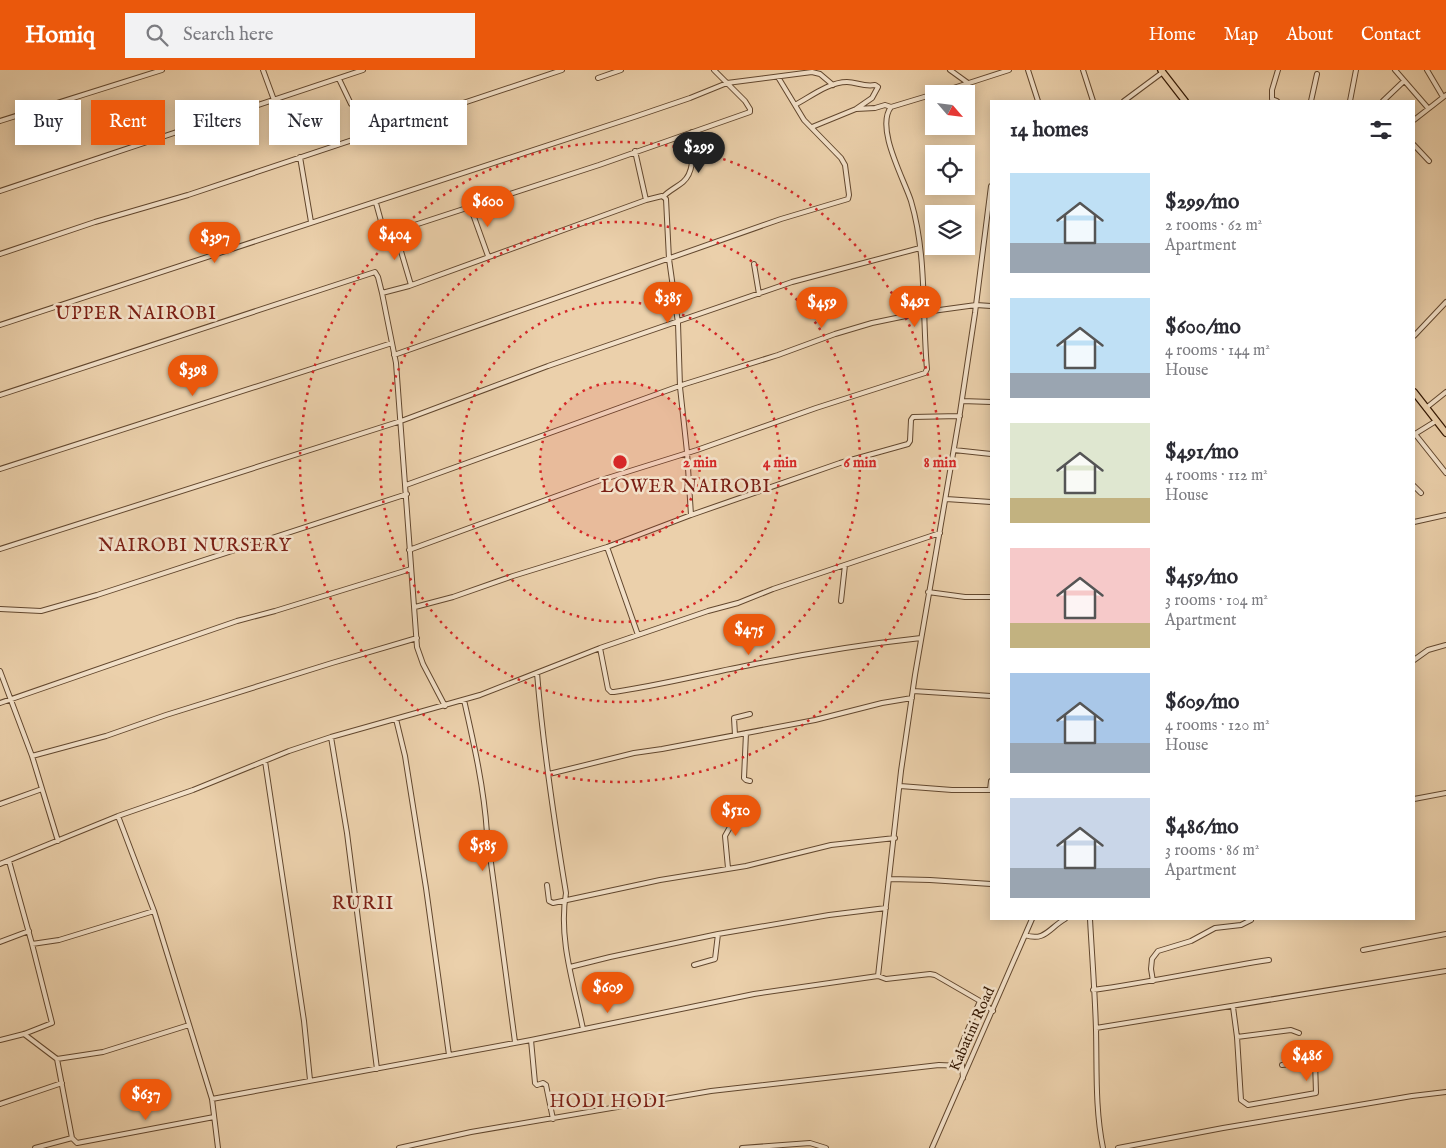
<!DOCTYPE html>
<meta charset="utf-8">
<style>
body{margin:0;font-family:"IM FELL English",serif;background:#f2f2f3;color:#2b2b33;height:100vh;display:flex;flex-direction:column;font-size:19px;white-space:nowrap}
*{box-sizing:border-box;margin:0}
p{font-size:16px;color:#7c7c81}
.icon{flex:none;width:28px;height:28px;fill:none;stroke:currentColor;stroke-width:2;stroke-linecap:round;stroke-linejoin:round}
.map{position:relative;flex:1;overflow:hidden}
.sheet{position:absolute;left:990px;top:30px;width:425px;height:820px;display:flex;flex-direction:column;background:#fff;border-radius:0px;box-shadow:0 2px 12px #0003}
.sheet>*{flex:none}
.hud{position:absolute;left:15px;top:30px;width:475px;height:45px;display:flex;gap:10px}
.needle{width:32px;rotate:118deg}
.tools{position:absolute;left:925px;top:15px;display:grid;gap:10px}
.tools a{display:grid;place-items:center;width:50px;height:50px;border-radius:0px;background:#fff;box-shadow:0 2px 12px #0003;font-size:25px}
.price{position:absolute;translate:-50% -42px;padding:0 11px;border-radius:18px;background:#ea580c;color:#fff;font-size:16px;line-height:32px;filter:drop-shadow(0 1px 2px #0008)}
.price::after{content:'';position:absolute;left:50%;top:30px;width:15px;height:11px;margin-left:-8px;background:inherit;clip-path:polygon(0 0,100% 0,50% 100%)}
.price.selected{background:#222;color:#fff}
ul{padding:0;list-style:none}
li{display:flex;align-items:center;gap:15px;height:125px;padding:0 20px}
li span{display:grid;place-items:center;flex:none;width:140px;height:100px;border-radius:0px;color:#555}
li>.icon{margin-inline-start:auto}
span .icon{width:60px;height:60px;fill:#fffc;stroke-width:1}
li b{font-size:21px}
h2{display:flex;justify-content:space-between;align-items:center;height:60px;padding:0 20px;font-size:21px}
.tag{padding:0 18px;border-radius:0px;background:#fff;box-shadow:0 2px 12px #0003;font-size:18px;line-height:45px}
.tag.selected{background:#ea580c;color:#fff}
header{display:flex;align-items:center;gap:30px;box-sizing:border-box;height:70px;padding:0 25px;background:#ea580c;color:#fff}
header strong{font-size:24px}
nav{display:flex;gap:28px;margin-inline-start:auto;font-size:18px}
.search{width:350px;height:45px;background:#f2f2f3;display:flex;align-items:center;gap:12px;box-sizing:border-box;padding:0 18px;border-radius:0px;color:#7c7c81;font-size:19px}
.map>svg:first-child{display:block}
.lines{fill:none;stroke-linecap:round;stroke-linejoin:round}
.minor-casing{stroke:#62472e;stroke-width:6}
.highway-casing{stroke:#351904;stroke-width:8}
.minor{stroke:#f2e0c8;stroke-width:4}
.highway{stroke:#ebd0ab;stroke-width:5.5}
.ring{fill:none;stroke:#d62828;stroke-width:2.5;stroke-dasharray:2.5 5}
.labels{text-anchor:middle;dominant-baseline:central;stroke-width:5;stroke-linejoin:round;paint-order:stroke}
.street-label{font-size:15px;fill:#351904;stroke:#f2e0c8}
.quarter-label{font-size:18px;letter-spacing:1px;fill:#7a1f14;stroke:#f2e0c8}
.centre{fill:#d62828;stroke:#f2e0c8;stroke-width:2.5}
.ring-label{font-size:15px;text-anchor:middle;font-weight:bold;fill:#d62828;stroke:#f2e0c8;stroke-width:5;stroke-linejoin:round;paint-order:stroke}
</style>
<header>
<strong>Homiq</strong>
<div class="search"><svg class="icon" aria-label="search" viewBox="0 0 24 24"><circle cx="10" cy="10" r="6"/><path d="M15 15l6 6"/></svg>Search here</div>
<nav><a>Home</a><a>Map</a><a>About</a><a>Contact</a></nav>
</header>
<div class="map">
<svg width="1446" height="1078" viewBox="0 0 1446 1078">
<rect width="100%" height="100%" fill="#ebd0ab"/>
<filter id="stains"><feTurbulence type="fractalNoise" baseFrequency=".004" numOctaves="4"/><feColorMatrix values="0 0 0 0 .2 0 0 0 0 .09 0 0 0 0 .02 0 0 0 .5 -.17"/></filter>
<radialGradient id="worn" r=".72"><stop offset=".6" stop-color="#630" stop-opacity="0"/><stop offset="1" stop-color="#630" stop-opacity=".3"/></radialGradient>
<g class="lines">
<defs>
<path id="minor" d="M263 0 274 30
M714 0 727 13 812 2 820 4 833 15
M950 0 968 13
M1028 0 1038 31
M1083 0 1093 31
M1395 0 1428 38
M1427 0 1443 27
M598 8 621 0
M339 9 351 34 391 57
M935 24 1009 0
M1124 31 1163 2
M1277 31 1272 29V20L1278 0
M1311 31 1317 4
M1350 31 1356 0
M1383 31 1404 11
M795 35C810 27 829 12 847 12 857 12 863 17 875 15L878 17 872 28 856 39
M1414 50 1446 25
M0 51 162 0
M812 57 856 39 875 38 885 35 891 37
M1414 75 1429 91
M635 81 646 130 662 126 666 129 669 189 678 253 680 317 687 382 691 445
M300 87 311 152
M0 121 363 0
M664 126C670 120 677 117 683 112 696 101 692 77 692 62
M470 136 488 186
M395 161 411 215
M0 184 95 152 188 125 562 0
M754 194 759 224
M382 223 409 216 646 130
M0 255 637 46 690 28 727 13 745 31 750 39V42L599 95 387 164 384 162 376 133
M1414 266 1446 232
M394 285 781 149 848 129 849 125 845 95 841 88 804 50 778 7
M0 325 375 202 378 207 382 223 396 293 417 577 423 594 445 636
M962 331 991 332
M1426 338 1446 322
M1415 364 1446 403
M1415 364 1436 351
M954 380 991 384
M0 399 392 273
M406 415 685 314 778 285 835 264 872 253 925 242 976 235 991 236
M1414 416 1421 423
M946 429 991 432
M1414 452 1446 445
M607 477 638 565
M0 479 401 351 548 296 792 212 920 178
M409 480 598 411 697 380 816 338 925 303 927 299C922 243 927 185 911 131 904 109 875 58 891 37L934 24
M928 522 965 527H991
M841 531 845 495
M415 537 453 527 513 506 607 477 691 445 840 393 908 374 910 371 911 350 913 347 960 346
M0 539 41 541 97 525 407 424
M600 578 608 619 611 622H614C661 615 708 603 755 594 810 583 865 574 921 568
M1414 590 1428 580 1446 575
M0 601 32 686 58 771
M537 603C543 677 554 750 566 823 558 868 574 915 583 959
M913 621 991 626
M464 630C474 674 484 718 487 763L515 972
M0 633 237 551 275 541 411 499
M396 649 405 686 426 818 449 985
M746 663 744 708 746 710 750 711
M735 665 734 648 750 644
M331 667 347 763 377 999
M32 686 106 666 166 645 332 593 417 568
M265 691 304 951 310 1010
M549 704 634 683 662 679 815 650 882 633 912 628
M900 716 952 720H991
M990 720 991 711
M1414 729 1446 723
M0 734 42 719
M727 739 730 757 725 766 728 798
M118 746 193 720 289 681 331 667 480 625 600 578 708 541 738 533 773 519 940 463
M0 794 118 746 154 841 212 1029 218 1078
M890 809 930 810 991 814
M547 815 549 831 553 833 660 810 746 796 831 775 895 768
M1090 849C1092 886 1095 923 1096 960 1097 999 1095 1039 1103 1078
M1025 865C1045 872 1049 858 1065 849
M0 872 29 861
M32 874 59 870 154 841
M1363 880 1446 864
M694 895 715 889 718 864
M570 897 610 887 718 864 829 845 886 838
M878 906 901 701 915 605 959 349 975 243 991 116
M1153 911 1151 899 1152 889 1158 881 1191 871 1215 858 1241 855 1251 850
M1093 920C1152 912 1210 899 1269 890
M1233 937 1237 967 1241 1030 1248 1035 1316 1023 1315 991 1282 995
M189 955 103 982 57 989 72 1068 77 1073 214 1047
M1096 958 1446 901
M24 964 57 989
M1237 967 1291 960 1299 963
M0 970 24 964 52 953 32 874 9 791
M531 970 535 1013 537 1015 543 1013 546 1015 553 1049
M962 996 959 983 961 976 980 931
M212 1029 531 970 754 924 878 906 886 909 930 904 935 905 980 931 993 941
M0 1034 62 1013
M35 1078 72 1068
M399 1078 471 1062 711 1021 939 995 962 996 963 1008
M742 1078 810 1073 826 1078
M932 1078 1032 849
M1118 1078 1223 1058 1412 1026 1446 1022"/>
<path id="highway" d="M1161 0 1185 31
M1414 322 1446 363"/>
</defs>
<use href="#minor" class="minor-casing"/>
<use href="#highway" class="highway-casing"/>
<use href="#minor" class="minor"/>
<use href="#highway" class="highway"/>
</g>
<circle cx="620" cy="392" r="80" fill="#d62828" fill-opacity=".12"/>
<g class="ring">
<circle cx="620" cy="392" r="80"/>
<circle cx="620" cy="392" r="160"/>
<circle cx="620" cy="392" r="240"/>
<circle cx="620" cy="392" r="320"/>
</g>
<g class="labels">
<g class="street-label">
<text transform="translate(972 959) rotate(-66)">Kabatini Road</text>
</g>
<g class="quarter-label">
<text x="136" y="244">UPPER NAIROBI</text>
<text x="686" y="417">LOWER NAIROBI</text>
<text x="195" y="476">NAIROBI NURSERY</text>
<text x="363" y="834">RURII</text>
<text x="608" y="1032">HODI HODI</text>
</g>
</g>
<circle cx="620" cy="392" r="8" class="centre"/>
<g class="ring-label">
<text x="700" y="397">2 min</text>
<text x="780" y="397">4 min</text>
<text x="860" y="397">6 min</text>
<text x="940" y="397">8 min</text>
</g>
<rect width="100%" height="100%" filter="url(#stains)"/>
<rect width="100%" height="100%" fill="url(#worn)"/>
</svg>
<div class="tools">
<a><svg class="needle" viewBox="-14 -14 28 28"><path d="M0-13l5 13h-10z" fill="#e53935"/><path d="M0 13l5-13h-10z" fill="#7c7c81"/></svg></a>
<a><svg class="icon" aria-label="locate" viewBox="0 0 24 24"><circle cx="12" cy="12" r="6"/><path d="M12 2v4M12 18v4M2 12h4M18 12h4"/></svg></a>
<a><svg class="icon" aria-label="layers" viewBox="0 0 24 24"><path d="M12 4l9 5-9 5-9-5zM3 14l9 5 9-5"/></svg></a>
</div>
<b class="price selected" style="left:699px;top:104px">$299</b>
<b class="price" style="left:488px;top:158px">$600</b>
<b class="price" style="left:395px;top:191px">$404</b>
<b class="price" style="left:215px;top:194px">$397</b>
<b class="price" style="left:668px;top:254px">$385</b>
<b class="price" style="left:915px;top:258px">$491</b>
<b class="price" style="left:822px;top:259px">$459</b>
<b class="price" style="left:193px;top:327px">$398</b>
<b class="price" style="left:749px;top:586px">$475</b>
<b class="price" style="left:736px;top:767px">$510</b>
<b class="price" style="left:483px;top:802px">$585</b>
<b class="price" style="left:608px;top:944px">$609</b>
<b class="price" style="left:1307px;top:1012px">$486</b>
<b class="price" style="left:146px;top:1051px">$637</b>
<div class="hud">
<a class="tag">Buy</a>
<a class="tag selected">Rent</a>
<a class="tag">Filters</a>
<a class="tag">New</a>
<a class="tag">Apartment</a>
</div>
<section class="sheet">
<h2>14 homes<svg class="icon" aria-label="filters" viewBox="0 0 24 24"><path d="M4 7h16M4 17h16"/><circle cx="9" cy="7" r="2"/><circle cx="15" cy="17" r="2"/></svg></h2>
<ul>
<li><span style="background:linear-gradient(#bfe0f5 70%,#9aa5b1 0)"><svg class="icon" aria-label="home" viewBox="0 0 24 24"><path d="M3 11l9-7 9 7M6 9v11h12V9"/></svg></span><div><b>$299/mo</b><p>2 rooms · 62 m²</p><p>Apartment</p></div></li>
<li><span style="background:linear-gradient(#bfe0f5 75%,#9aa5b1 0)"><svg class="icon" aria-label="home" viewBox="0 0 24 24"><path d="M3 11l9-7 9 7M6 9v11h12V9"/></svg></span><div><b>$600/mo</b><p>4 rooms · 144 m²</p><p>House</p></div></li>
<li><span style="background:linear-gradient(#dfe7d0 75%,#c2b280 0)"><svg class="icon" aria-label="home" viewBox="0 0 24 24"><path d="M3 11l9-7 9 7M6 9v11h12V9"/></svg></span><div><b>$491/mo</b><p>4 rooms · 112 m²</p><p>House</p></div></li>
<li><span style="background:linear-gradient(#f6c9c9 75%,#c2b280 0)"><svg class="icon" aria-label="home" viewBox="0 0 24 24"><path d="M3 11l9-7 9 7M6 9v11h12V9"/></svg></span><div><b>$459/mo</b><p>3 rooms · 104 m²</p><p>Apartment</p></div></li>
<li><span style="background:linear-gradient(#a9c7e8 70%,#9aa5b1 0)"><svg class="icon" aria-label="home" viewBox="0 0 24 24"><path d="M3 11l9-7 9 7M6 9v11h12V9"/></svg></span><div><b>$609/mo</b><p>4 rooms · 120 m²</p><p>House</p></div></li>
<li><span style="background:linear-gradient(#c9d6e8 70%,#9aa5b1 0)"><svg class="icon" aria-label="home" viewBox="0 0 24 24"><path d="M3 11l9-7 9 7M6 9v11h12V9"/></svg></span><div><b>$486/mo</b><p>3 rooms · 86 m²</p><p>Apartment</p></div></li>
</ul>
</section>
</div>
